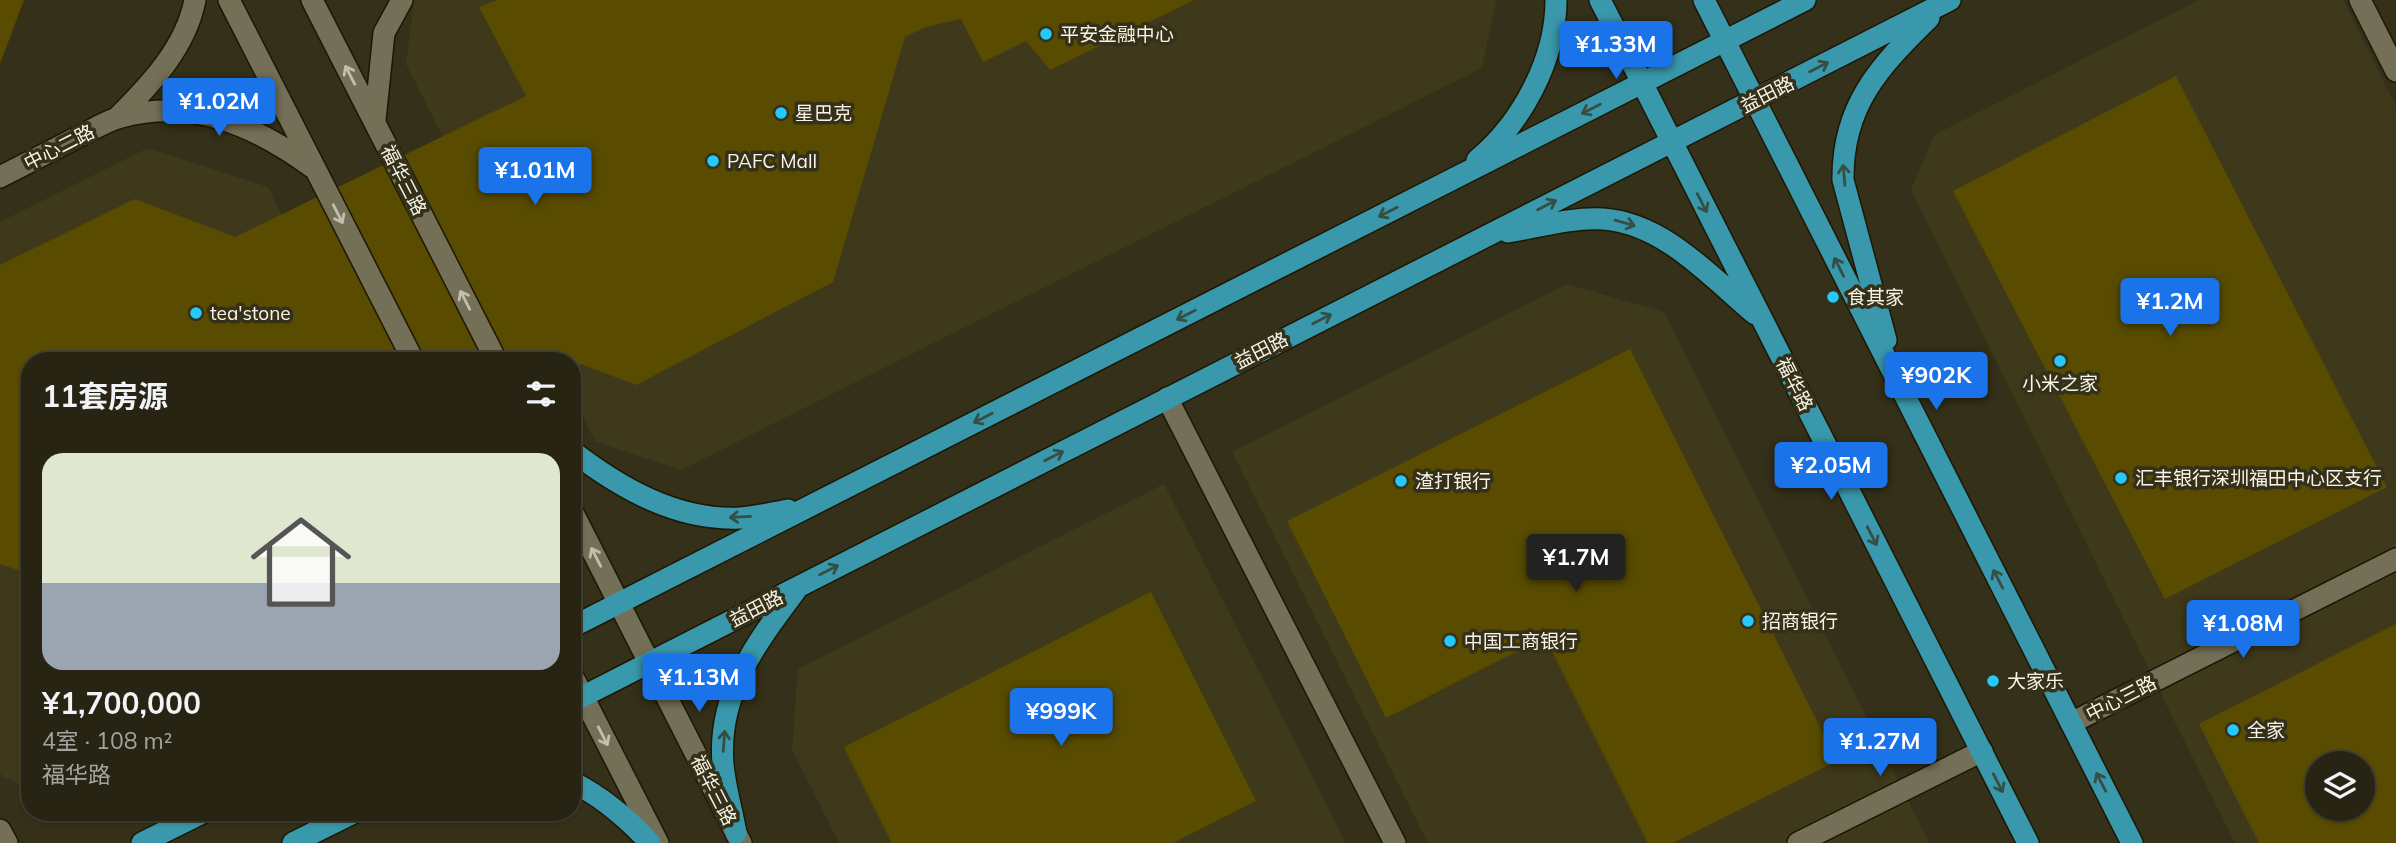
<!DOCTYPE html>
<html lang="zh">
<meta charset="utf-8">
<style>
body{margin:0;font-family:Mulish,"Noto Sans SC",sans-serif;background:#333021;color:#f1f3f6;height:100vh;display:flex;flex-direction:column;font-size:26px;white-space:nowrap}
*{box-sizing:border-box;margin:0}
p{font-size:23px;color:#a4a4a0}
.icon{flex:none;width:38px;height:38px;fill:none;stroke:currentColor;stroke-width:2;stroke-linecap:round;stroke-linejoin:round}
.map{position:relative;flex:1;overflow:hidden}
.panel{position:absolute;left:21px;top:352px;width:560px;height:469px;display:flex;flex-direction:column;background:#272413;border-radius:28px;box-shadow:0 2px 5px #0004,0 0 0 2px #434133}
.panel>*{flex:none}
.controls{position:absolute;left:2305px;top:751px;display:grid;gap:14px}
.controls a{display:grid;place-items:center;width:70px;height:70px;border-radius:50%;background:#272413;box-shadow:0 2px 5px #0004,0 0 0 2px #434133;font-size:35px}
.price{position:absolute;translate:-50% -60px;padding:0 16px;border-radius:7px;background:#1a73e8;color:#fff;font-size:23px;line-height:46px;filter:drop-shadow(0 2px 4px #0008)}
.price::after{content:'';position:absolute;left:50%;top:42px;width:21px;height:16px;margin-left:-10px;background:inherit;clip-path:polygon(0 0,100% 0,50% 100%)}
.price.on{background:#222;color:#fff}
ul{padding:0;list-style:none}
li{display:grid;align-content:center;gap:14px;height:371px;padding:0 21px}
li span{display:grid;place-items:center;height:217px;border-radius:21px;color:#555}
li>.icon{margin-inline-start:auto}
span .icon{width:126px;height:126px;fill:#fffc;stroke-width:1}
li b{font-size:30px}
h2{display:flex;justify-content:space-between;align-items:center;height:84px;padding:0 21px;font-size:30px}
.map>svg:first-child{display:block}
.built{fill:#3f391b;fill-rule:evenodd}
.building{fill:#594c00;fill-rule:evenodd}
.lines{fill:none;stroke-linecap:round;stroke-linejoin:round}
.minor-casing{stroke:#1c1803;stroke-width:24}
.major-casing{stroke:#1c1803;stroke-width:24}
.minor{stroke:#746f57;stroke-width:21}
.major{stroke:#3998ac;stroke-width:21}
.oneway{stroke:#364f45}
.oneway2{stroke:#c3bfad}
.poi-dot{fill:#26c9fe;stroke:#343019;stroke-width:2.5}
.labels{text-anchor:middle;dominant-baseline:central;stroke-width:7;stroke-linejoin:round;paint-order:stroke}
.poi-label{font-size:19px;fill:#f8f5e7;stroke:#343019;text-anchor:start}
.street-label{font-size:19px;fill:#f8f5e7;stroke:#343019}
</style>
<div class="map">
<svg width="2396" height="843" viewBox="0 0 2396 843">
<rect width="100%" height="100%" fill="#343019"/>
<path class="built" d="M414 0H1496L1482 68 681 470 596 442 572 395V360H555L406 64Z
M2199 0H2343L2396 106V843H2235L1911 190 1934 135ZM2317 763H2362V808H2317Z
M148 148 268 187 353 360H30V788L2 777 0 772V222Z
M1567 284 1664 312 1929 843H1428L1232 452Z
M1164 484 1346 843H839L792 750 798 669Z"/>
<path class="building" d="M0 0H24L0 64Z
M497 0H1194L1050 70 1026 41 983 62 961 19 925 27 905 37 833 282 636 385 581 364 572 368V360H30V574L0 564V265L135 199 235 237 526 96 479 7Z
M2176 76 2387 487 2165 599 1953 191Z
M1630 349 1837 761 1673 843H1648L1545 637 1386 718 1287 521Z
M1151 592 1256 801 1173 843H892L844 747Z
M2396 624V843H2259L2199 724ZM2317 763H2362V808H2317Z"/>
<g class="lines">
<defs>
<path id="minor" d="M229 0 413 360
M312 0 496 360
M2360 0 2396 71
M118 117C151 84 186 47 195 0
M375 120 384 33 402 0
M0 177C27 163 55 149 82 135 94 129 108 120 121 117 193 98 254 125 312 167
M1167 398 1395 843
M572 511 741 843
M572 675 658 843
M2071 723 2396 559
M0 830 7 843
M1798 843 1982 751"/>
<path id="major" d="M1600 0 2028 843
M1704 0 2132 843
M1477 160C1522 123 1556 59 1556 0
M1508 232C1538 227 1572 217 1603 219 1664 223 1712 278 1755 314
M1886 340 1843 180C1842 106 1879 67 1929 18
M572 451C620 488 677 521 740 518 756 517 772 513 788 510
M572 627 1805 0
M572 702 1950 0
M572 782C603 797 627 818 650 843
M736 833C732 810 725 787 723 764 717 694 757 642 796 590
M142 843 204 812
M293 843 355 812"/>
</defs>
<use href="#minor" class="minor-casing"/>
<use href="#major" class="major-casing"/>
<use href="#minor" class="minor"/>
<use href="#major" class="major"/>
</g>
<defs><path id="oneway-shaft" d="M-6 0H5M1.5-3L5.5 0L1.5 3" fill="none" stroke-width="1.6" stroke-linecap="round" stroke-linejoin="round" transform="scale(1.75)"/></defs>
<g class="oneway">
<use href="#oneway-shaft" transform="translate(1819 67) rotate(-27)"/>
<use href="#oneway-shaft" transform="translate(1591 109) rotate(153)"/>
<use href="#oneway-shaft" transform="translate(1844 175) rotate(-95)"/>
<use href="#oneway-shaft" transform="translate(1702 203) rotate(63)"/>
<use href="#oneway-shaft" transform="translate(1547 205) rotate(-27)"/>
<use href="#oneway-shaft" transform="translate(1388 212) rotate(153)"/>
<use href="#oneway-shaft" transform="translate(1625 223) rotate(16)"/>
<use href="#oneway-shaft" transform="translate(1839 267) rotate(-117)"/>
<use href="#oneway-shaft" transform="translate(1186 315) rotate(153)"/>
<use href="#oneway-shaft" transform="translate(1322 319) rotate(-27)"/>
<use href="#oneway-shaft" transform="translate(983 418) rotate(153)"/>
<use href="#oneway-shaft" transform="translate(1054 456) rotate(-27)"/>
<use href="#oneway-shaft" transform="translate(740 517) rotate(177)"/>
<use href="#oneway-shaft" transform="translate(1872 536) rotate(63)"/>
<use href="#oneway-shaft" transform="translate(829 570) rotate(-27)"/>
<use href="#oneway-shaft" transform="translate(1998 579) rotate(-117)"/>
<use href="#oneway-shaft" transform="translate(724 741) rotate(-86)"/>
<use href="#oneway-shaft" transform="translate(2101 782) rotate(-117)"/>
<use href="#oneway-shaft" transform="translate(1998 783) rotate(63)"/>
</g>
<g class="oneway2">
<use href="#oneway-shaft" transform="translate(350 75) rotate(-117)"/>
<use href="#oneway-shaft" transform="translate(338 214) rotate(63)"/>
<use href="#oneway-shaft" transform="translate(465 300) rotate(-117)"/>
<use href="#oneway-shaft" transform="translate(596 557) rotate(-117)"/>
<use href="#oneway-shaft" transform="translate(603 736) rotate(63)"/>
</g>
<g class="poi-dot">
<circle cx="1046" cy="34" r="7"/>
<circle cx="781" cy="113" r="7"/>
<circle cx="713" cy="161" r="7"/>
<circle cx="1833" cy="297" r="7"/>
<circle cx="196" cy="313" r="7"/>
<circle cx="2060" cy="361" r="7"/>
<circle cx="2121" cy="478" r="7"/>
<circle cx="1401" cy="481" r="7"/>
<circle cx="1748" cy="621" r="7"/>
<circle cx="1450" cy="641" r="7"/>
<circle cx="1993" cy="681" r="7"/>
<circle cx="2233" cy="730" r="7"/>
</g>
<g class="labels">
<g class="poi-label">
<text x="1060" y="34">平安金融中心</text>
<text x="795" y="113">星巴克</text>
<text x="727" y="161">PAFC Mall</text>
<text x="1847" y="297">食其家</text>
<text x="210" y="313">tea'stone</text>
<text x="2060" y="383" text-anchor="middle">小米之家</text>
<text x="2135" y="478">汇丰银行深圳福田中心区支行</text>
<text x="1415" y="481">渣打银行</text>
<text x="1762" y="621">招商银行</text>
<text x="1464" y="641">中国工商银行</text>
<text x="2007" y="681">大家乐</text>
<text x="2247" y="730">全家</text>
</g>
<g class="street-label">
<text transform="translate(1767 94) rotate(-27)">益田路</text>
<text transform="translate(59 147) rotate(-27)">中心二路</text>
<text transform="translate(404 180) rotate(63)">福华三路</text>
<text transform="translate(1261 350) rotate(-27)">益田路</text>
<text transform="translate(1795 384) rotate(63)">福华路</text>
<text transform="translate(756 608) rotate(-27)">益田路</text>
<text transform="translate(2121 698) rotate(-27)">中心三路</text>
<text transform="translate(714 790) rotate(63)">福华三路</text>
</g>
</g>
</svg>
<div class="controls">
<a><svg class="icon" aria-label="layers" viewBox="0 0 24 24"><path d="M12 4l9 5-9 5-9-5zM3 14l9 5 9-5"/></svg></a>
</div>
<b class="price" style="left:1616px;top:81px">¥1.33M</b>
<b class="price" style="left:219px;top:138px">¥1.02M</b>
<b class="price" style="left:535px;top:207px">¥1.01M</b>
<b class="price" style="left:2170px;top:338px">¥1.2M</b>
<b class="price" style="left:1936px;top:412px">¥902K</b>
<b class="price" style="left:1831px;top:502px">¥2.05M</b>
<b class="price on" style="left:1576px;top:594px">¥1.7M</b>
<b class="price" style="left:2243px;top:660px">¥1.08M</b>
<b class="price" style="left:699px;top:714px">¥1.13M</b>
<b class="price" style="left:1061px;top:748px">¥999K</b>
<b class="price" style="left:1880px;top:778px">¥1.27M</b>
<section class="panel">
<h2>11套房源<svg class="icon" aria-label="filters" viewBox="0 0 24 24"><path d="M4 7h16M4 17h16"/><circle cx="9" cy="7" r="2"/><circle cx="15" cy="17" r="2"/></svg></h2>
<ul>
<li><span style="background:linear-gradient(#dfe7d0 60%,#9aa5b1 0)"><svg class="icon" aria-label="home" viewBox="0 0 24 24"><path d="M3 11l9-7 9 7M6 9v11h12V9"/></svg></span><div><b>¥1,700,000</b><p>4室 · 108 m²</p><p>福华路</p></div></li>
</ul>
</section>
</div>
